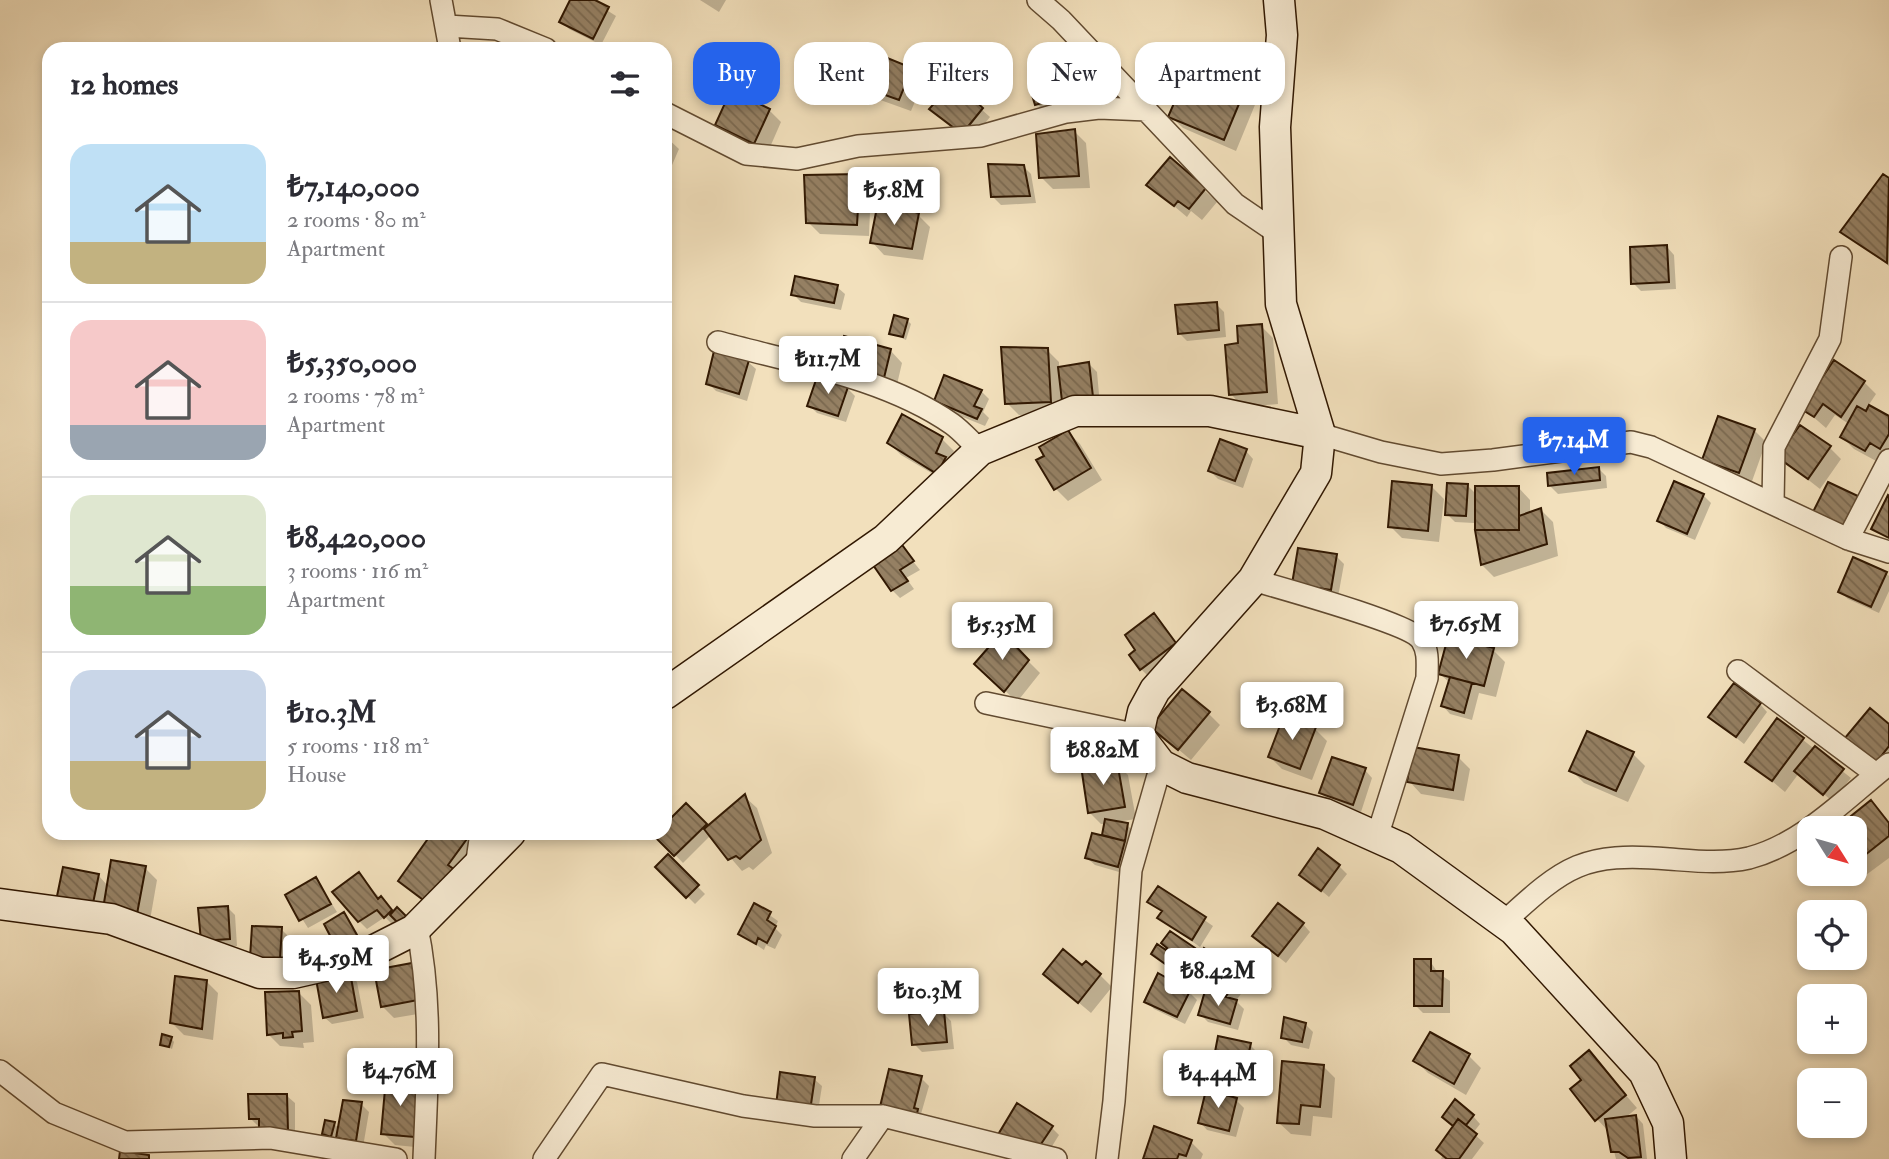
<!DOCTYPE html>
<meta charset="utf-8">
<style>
body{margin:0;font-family:"IM FELL Double Pica",serif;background:#f2f2f3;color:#2b2b33;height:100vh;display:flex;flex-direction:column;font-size:26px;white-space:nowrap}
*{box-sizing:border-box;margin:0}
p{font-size:23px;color:#7c7c81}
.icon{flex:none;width:38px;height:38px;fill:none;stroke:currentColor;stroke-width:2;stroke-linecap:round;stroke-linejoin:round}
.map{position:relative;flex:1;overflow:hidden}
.side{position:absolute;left:42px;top:42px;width:630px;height:798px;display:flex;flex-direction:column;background:#fff;border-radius:21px;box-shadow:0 4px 10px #0003}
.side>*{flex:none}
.hud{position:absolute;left:693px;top:42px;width:665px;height:63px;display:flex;gap:14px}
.needle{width:46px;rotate:127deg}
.buttons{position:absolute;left:1797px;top:816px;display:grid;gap:14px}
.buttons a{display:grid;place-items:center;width:70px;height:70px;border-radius:14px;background:#fff;box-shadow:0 4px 10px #0003;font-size:35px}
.price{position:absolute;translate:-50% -60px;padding:0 16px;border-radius:7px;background:#fff;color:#222;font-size:23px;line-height:46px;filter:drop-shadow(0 2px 4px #0008)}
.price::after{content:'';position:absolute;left:50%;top:42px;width:21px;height:16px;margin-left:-10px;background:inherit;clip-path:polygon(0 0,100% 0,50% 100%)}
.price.current{background:#2563eb;color:#fff}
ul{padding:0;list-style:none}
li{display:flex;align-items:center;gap:21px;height:175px;padding:0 28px}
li+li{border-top:2px solid #e1e1e2}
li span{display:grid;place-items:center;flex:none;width:196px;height:140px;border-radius:21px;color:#555}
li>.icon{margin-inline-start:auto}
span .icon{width:84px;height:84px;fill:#fffc;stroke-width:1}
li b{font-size:30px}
h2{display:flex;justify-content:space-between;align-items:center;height:84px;padding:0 28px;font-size:30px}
.pill{padding:0 24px;border-radius:21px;background:#fff;box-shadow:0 4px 10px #0003;font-size:24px;line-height:63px}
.pill.current{background:#2563eb;color:#fff}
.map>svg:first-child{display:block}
.shadow{fill:#0003}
.building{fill:url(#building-back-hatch);stroke:#311802;stroke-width:2}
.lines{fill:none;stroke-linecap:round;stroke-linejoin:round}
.street-casing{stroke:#614a30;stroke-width:24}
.secondary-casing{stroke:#311802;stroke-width:33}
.street{stroke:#f7ebd3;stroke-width:21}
.secondary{stroke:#f7ebd3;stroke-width:30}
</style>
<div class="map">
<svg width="1889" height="1159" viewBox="0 0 1889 1159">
<defs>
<pattern id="building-back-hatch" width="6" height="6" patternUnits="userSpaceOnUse" patternTransform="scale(1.75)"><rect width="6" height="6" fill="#958063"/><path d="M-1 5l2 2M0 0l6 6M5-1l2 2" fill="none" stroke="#7a684f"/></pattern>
</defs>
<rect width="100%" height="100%" fill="#f2e0bc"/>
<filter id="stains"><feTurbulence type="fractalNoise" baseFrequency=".00286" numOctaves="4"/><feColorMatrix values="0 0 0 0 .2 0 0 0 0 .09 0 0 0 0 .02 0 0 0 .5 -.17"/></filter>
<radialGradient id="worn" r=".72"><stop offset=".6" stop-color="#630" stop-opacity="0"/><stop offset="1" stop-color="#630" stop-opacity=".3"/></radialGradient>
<path class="shadow" d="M572 0H591L616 16 601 45 569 29 561 21Z
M700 0H726L719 12Z
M911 70 923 82 911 111 872 97 859 85Z
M1060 82 1068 89 1073 111 1045 112 1037 104Z
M954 85 990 117 971 141Z
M1245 88 1257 100 1236 151 1183 128 1170 116Z
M769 110 781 122 767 154 729 137 717 125Z
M1074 131 1086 143 1090 188 1053 189 1041 177Z
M665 136 679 149 666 179H665Z
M1170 159 1217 202 1202 220 1191 211 1187 217 1149 185Z
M1023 166 1031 174 1036 203 1001 205 993 197Z
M859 175 871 187 869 236 820 234 808 222Z
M1883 176 1889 181V266L1843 231Z
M918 215 930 227 923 260 884 255 872 242Z
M1667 247 1674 255 1676 289 1641 291 1633 283Z
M837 287 845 294 841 310 801 302 793 294Z
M1216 304 1224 312 1226 337 1187 341 1179 333Z
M907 320 911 324 906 340 891 333Z
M1261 326 1273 338 1278 404 1243 407 1231 394 1240 345Z
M845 338 890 350 902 363 895 393Z
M1047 350 1059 362V369L1089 364 1097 372 1100 405 1071 408 1061 398 1062 414 1019 415 1007 403Z
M748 362 756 369 747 401 716 391 708 383Z
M1864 382 1876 394 1868 406 1889 418V458L1878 462 1854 449 1842 437 1849 424 1835 415 1826 428 1803 408Z
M847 388 855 396 846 422 817 413 809 405Z
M981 391 989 399 983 412 989 418 985 426 943 409 936 401Z
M1754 430 1766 442 1751 484 1717 472 1704 460Z
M1068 432 1080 444 1102 480 1068 501 1056 489 1038 461Z
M942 439 954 451 949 462 950 484 901 455 889 443Z
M1829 447 1841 459 1820 489 1779 457Z
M1246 451 1253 459 1243 488 1218 479 1210 471Z
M1598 468 1606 476 1607 488 1558 494 1550 486Z
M1468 486 1477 495 1518 487 1530 500V514L1541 510 1553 522 1558 556 1494 577 1482 565 1477 514H1474V523L1455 522 1447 514Z
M1432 487 1444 499 1439 542 1402 538 1390 526Z
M1703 495 1711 503 1695 540 1666 528 1659 520Z
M900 545 920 570 906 578 914 589 900 598 892 590Z
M1336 556 1344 564 1338 597 1302 591Z
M1886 573 1889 576V591L1879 613 1848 599 1840 592Z
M1154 616 1187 656 1153 681 1141 669 1138 650Z
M1002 635 1040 673 1017 702 977 664Z
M1493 650 1505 662 1496 697 1479 693 1472 720 1450 714 1443 706 1450 683 1440 674Z
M1760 704 1767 712 1744 744 1710 717Z
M1208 713 1220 725 1191 760 1165 738Z
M1778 720 1851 778 1832 801 1799 773 1785 792 1748 761Z
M1889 726V773L1859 751Z
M1315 729 1327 741 1312 780 1282 769 1270 757Z
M1633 754 1645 766 1628 802 1584 783 1572 771Z
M1458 757 1470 769 1464 801 1421 794 1409 781Z
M1116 763 1128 775 1136 819 1116 822 1127 825 1135 833 1126 874 1095 865 1087 858 1103 837 1106 824H1101L1089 812Z
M1365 770 1372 778 1361 812 1329 801 1321 793Z
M745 797 757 808 772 853 753 870 749 867 742 871 711 835 683 863 656 835 665 833V826L686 805 708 827Z
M1871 803 1889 822V858L1866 875 1855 864V828Z
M434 833H463L480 849 443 915 400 881Z
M668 857 705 894 695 904 658 867Z
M1339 866 1347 874 1329 897 1301 874Z
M145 868 157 880 149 926 66 908 98 875 108 886Z
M358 874 394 913 397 920 392 924 385 917 367 929 359 921Z
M316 879 337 912 308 928 287 895Z
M1158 888 1213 926 1200 947 1159 918 1163 913 1150 902Z
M755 905 778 921 775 928 782 935 775 949 766 945 764 950 740 934Z
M227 907 235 915 237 946 210 948 203 940Z
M344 914 363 943 345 953 338 945Z
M1303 924 1310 932 1286 963 1262 944Z
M281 929 289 937 287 966 260 965Z
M1170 933 1201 956 1205 950 1249 982 1236 1001 1244 1009 1238 1030 1208 1022 1200 1014 1228 999 1192 972 1187 979 1153 954 1166 952Z
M1430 961 1438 973 1450 981V1013H1423L1415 1005Z
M411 965 424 977 430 1012 394 1018 382 1006Z
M1082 967 1100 975 1112 987 1091 1013 1045 974Z
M350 974 357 982 364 1018 332 1024 324 1017Z
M206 981 218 993 213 1040 184 1035 172 1023Z
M1189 992 1197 1000 1185 1024 1154 1009 1147 1001Z
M299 993 311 1005 314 1042 303 1043 304 1048 280 1046 268 1034Z
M943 1013 951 1021 954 1049 922 1052 914 1044Z
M1305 1024 1313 1032 1309 1049 1291 1045 1283 1037Z
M1431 1034 1469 1056 1481 1068 1466 1095 1428 1073 1416 1061Z
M171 1038 174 1042 172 1049 162 1044Z
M1250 1045 1258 1053 1250 1087 1220 1081 1212 1073Z
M1589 1053 1637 1108 1625 1118 1636 1116 1643 1124 1647 1159H1616L1609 1132 1597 1119 1584 1080Z
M1323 1066 1335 1078 1332 1118 1313 1116 1311 1136 1291 1134 1278 1122Z
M891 1071 921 1078 929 1086 921 1114 925 1119 924 1125Z
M814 1079 822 1086 817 1118 785 1114Z
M430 1095 425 1148 395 1145 383 1133Z
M287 1096 295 1103V1138L258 1126 250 1118Z
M1236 1100 1244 1108 1236 1137 1207 1130 1200 1122Z
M361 1104 369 1112 363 1147 346 1146 335 1135 334 1139 324 1134 334 1124 340 1129Z
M1473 1116 1480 1124 1473 1133 1484 1143 1472 1159H1441L1455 1127 1445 1117Z
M1051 1127 1059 1135 1044 1159 1001 1133Z
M1191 1142 1203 1154 1201 1159H1145Z"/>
<path class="building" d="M570 0H595L609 7 593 39 559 22Z
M870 51 912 68 899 100 857 85Z
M1191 64 1246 87 1224 140 1168 117Z
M1061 80 1066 104 1052 109 1049 101 1035 105 1029 85Z
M954 82 983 108 962 134 929 109Z
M731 90 770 109 754 144 715 125Z
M1075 129 1079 176 1039 178 1036 134Z
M1170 157 1206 188 1189 209 1178 201 1174 206 1146 185Z
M988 164 1024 165 1030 196 991 197Z
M860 174 857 225 806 223 804 175Z
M1883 174 1889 178 1887 263 1840 232Z
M878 202 919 213 912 249 870 243Z
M1667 245 1669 282 1631 284 1630 247Z
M795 276 838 285 834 303 791 295Z
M1217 302 1219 330 1178 334 1175 305Z
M894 315 908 319 903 337 889 334Z
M1262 324 1267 392 1229 395 1225 345 1238 343 1237 326Z
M844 336 891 349 883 382 835 366Z
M1001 347 1048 348 1051 402 1005 404Z
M714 351 749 360 739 394 706 384Z
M1834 360 1865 381 1841 417 1823 404 1814 417 1801 409Z
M1089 362 1093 397 1062 401 1058 367Z
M944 375 982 390 974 406 982 409 977 419 934 401Z
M817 377 848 387 838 416 807 406Z
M1869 405 1889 416V434L1880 449 1870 443 1865 451 1840 437 1857 406 1866 411Z
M902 414 943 437 936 453 946 457 937 474 887 443Z
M1718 416 1755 429 1739 473 1702 460Z
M1800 425 1831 446 1808 479 1777 457Z
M1068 430 1091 468 1054 490 1036 460 1044 456 1039 447Z
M1220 439 1247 449 1235 481 1208 471Z
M1599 467 1600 480 1548 486 1547 473Z
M1392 481 1432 485 1428 531 1388 527Z
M1674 481 1704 494 1687 534 1657 521Z
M1828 482 1860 497 1846 527 1813 512Z
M1447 483 1468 484 1466 516 1445 515Z
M1475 486H1519V530H1475Z
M1888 495 1889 496V538L1871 529Z
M1541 508 1547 544 1481 565 1475 530H1519V516Z
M900 542 914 561 900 570 908 581 891 591 871 562Z
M1298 548 1337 554 1331 590 1292 584Z
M1853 557 1887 572 1871 607 1838 592Z
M1154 613 1176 643 1140 670 1129 655 1135 650 1125 635Z
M1002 632 1029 660 1004 692 974 664Z
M1448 637 1494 648 1484 686 1438 674Z
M1450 677 1472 683 1464 713 1441 706Z
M1734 683 1761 703 1736 737 1708 717Z
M1182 689 1210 712 1178 750 1150 727Z
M1870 708 1889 724V746L1875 764 1844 739Z
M1284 715 1316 727 1300 769 1268 757Z
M1777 718 1804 738 1772 781 1745 762Z
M1587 731 1634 752 1616 791 1569 771Z
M1815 746 1844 769 1823 795 1794 771Z
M1413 747 1459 755 1453 790 1407 782Z
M1332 757 1366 768 1353 805 1319 793Z
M1117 761 1125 807 1088 813 1081 766Z
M745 794 761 840 740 859 736 856 728 860 704 829Z
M1871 800 1889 823V836L1855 863V828H1836Z
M686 803 707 824 674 856 653 835 665 833V824Z
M1105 819 1128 823 1125 841 1102 835Z
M432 833H466L469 836 448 865 455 870 430 905 398 881Z
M1092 833 1125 841 1118 867 1085 858Z
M1318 848 1340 865 1321 891 1299 875Z
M668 854 699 885 686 898 655 867Z
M111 860 146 866 137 914 103 909Z
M63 867 99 874 92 908 56 901Z
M359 872 378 899 381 896 392 910 384 918 377 910 358 922 332 892Z
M316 877 331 904 299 921 285 895Z
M1158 886 1206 917 1192 940 1157 918 1162 911 1147 902Z
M754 903 771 912 767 920 776 926 767 943 758 938 756 944 738 934Z
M1278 903 1304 923 1278 956 1252 936Z
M228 906 230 939 201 941 198 908Z
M397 907 408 918 401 926 390 915Z
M344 912 357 935 336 947 324 924Z
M252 926 282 927 280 959 250 958Z
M1170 931 1195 948 1178 973 1151 954 1157 944 1166 950 1167 948 1161 943Z
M1204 948 1242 973 1226 996 1189 971Z
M1063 949 1082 965 1086 961 1101 974 1078 1003 1043 974Z
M1414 959H1431V971H1443L1442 1006H1414Z
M412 963 418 1000 381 1007 374 970Z
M350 972 357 1011 323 1018 316 979Z
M1158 973 1190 991 1177 1017 1144 1002Z
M175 976 207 980 202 1029 170 1023Z
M299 991 302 1031 292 1032 293 1037 283 1038V1033L267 1035 265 992Z
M1205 991 1237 1000 1230 1024 1198 1015Z
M944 1011 947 1042 912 1045 909 1014Z
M1284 1017 1306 1023 1302 1042 1281 1038Z
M1430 1032 1470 1054 1454 1084 1413 1061Z
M162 1034 172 1037 169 1047 160 1045Z
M1218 1036 1251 1043 1243 1080 1211 1073Z
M1589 1050 1626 1095 1595 1121 1570 1089 1581 1080 1570 1066Z
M1282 1061 1324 1065 1320 1107 1301 1105 1299 1124 1277 1123Z
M889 1069 922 1076 914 1108 918 1109 916 1118 879 1111Z
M780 1072 815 1077 810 1111 776 1106Z
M386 1078 419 1081 414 1137 381 1134Z
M1206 1090 1237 1098 1229 1131 1198 1123Z
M248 1094H287L288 1131H259V1119H249Z
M1455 1099 1474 1115 1466 1125 1458 1119 1453 1126 1442 1117Z
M343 1100 362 1102 356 1141 336 1138Z
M1017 1103 1053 1126 1035 1153 999 1133Z
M1636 1115 1641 1157 1628 1158 1619 1152H1611L1605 1119Z
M1458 1119 1477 1134 1459 1159H1447L1436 1150Z
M325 1120 335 1122 331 1137 322 1134Z
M1154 1126 1192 1140 1186 1156 1179 1154 1177 1159H1143Z
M120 1151 149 1155V1159H119Z"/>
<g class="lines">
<defs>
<path id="street" d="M441 0 450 49
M1038 0 1061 20 1235 204 1279 234
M447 26 497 29 546 49
M665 113 746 154 797 159 858 146 981 136 1066 112 1099 108 1147 110
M718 342C795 363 886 378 952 424 962 431 971 442 980 450
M1320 434 1381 452 1441 464 1493 460 1631 442 1651 447 1848 539 1889 552
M1773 503 1774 447 1830 339 1841 257
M1848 539 1889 460
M1253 580C1280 588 1412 624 1422 641 1429 652 1427 665 1427 678L1377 837
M1738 671 1876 774
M986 703 1138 735
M476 867 481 833
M1504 922C1566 865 1583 852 1669 859 1696 861 1722 864 1749 858 1803 844 1846 798 1889 764
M417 927C433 1004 427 1081 424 1159
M0 1071 54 1113 125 1142 270 1138 396 1159
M544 1159 602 1074 743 1106 815 1116H883L1056 1159
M853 1159 883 1116
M1107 1159 1114 1101 1131 870 1161 765"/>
<path id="secondary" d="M1279 0 1282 35 1275 127 1281 304 1320 434 1316 473 1253 580 1155 690 1143 712 1138 735 1161 765 1187 778 1325 814 1401 848 1514 930 1644 1072 1668 1123 1671 1159
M665 694 886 539 980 450 1075 411H1210L1320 434
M0 904 111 919 260 973H293L359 958 414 930 510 833"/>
</defs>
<use href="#street" class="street-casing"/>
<use href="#secondary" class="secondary-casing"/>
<use href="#street" class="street"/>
<use href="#secondary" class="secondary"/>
</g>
<rect width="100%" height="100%" filter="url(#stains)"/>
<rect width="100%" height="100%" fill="url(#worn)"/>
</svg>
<div class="buttons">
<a><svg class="needle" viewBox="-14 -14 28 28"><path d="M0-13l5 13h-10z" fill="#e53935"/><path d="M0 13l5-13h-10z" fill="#7c7c81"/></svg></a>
<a><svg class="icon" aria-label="locate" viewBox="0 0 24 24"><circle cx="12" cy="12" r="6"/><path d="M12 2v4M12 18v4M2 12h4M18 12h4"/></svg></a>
<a>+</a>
<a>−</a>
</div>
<b class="price" style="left:894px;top:227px">₺5.8M</b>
<b class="price" style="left:828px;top:396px">₺11.7M</b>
<b class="price current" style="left:1574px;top:477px">₺7.14M</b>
<b class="price" style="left:1466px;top:661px">₺7.65M</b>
<b class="price" style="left:1002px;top:662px">₺5.35M</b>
<b class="price" style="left:1292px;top:742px">₺3.68M</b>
<b class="price" style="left:1103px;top:787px">₺8.82M</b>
<b class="price" style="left:336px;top:995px">₺4.59M</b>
<b class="price" style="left:1218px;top:1008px">₺8.42M</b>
<b class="price" style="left:928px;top:1028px">₺10.3M</b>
<b class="price" style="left:400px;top:1108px">₺4.76M</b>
<b class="price" style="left:1218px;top:1110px">₺4.44M</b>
<div class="hud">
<a class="pill current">Buy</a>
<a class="pill">Rent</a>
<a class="pill">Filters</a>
<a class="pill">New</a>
<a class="pill">Apartment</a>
</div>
<section class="side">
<h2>12 homes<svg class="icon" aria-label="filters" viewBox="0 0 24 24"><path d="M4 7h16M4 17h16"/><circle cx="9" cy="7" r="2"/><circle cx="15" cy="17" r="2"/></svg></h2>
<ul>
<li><span style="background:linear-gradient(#bfe0f5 70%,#c2b280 0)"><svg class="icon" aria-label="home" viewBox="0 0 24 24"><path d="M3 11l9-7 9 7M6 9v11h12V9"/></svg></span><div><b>₺7,140,000</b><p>2 rooms · 80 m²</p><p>Apartment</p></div></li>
<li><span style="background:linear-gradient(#f6c9c9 75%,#9aa5b1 0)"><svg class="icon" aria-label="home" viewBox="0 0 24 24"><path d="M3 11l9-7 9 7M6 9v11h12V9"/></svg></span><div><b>₺5,350,000</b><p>2 rooms · 78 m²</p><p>Apartment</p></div></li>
<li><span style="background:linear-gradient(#dfe7d0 65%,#8fb573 0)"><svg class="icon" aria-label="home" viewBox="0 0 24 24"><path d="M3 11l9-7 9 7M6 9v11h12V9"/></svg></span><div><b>₺8,420,000</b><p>3 rooms · 116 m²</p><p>Apartment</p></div></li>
<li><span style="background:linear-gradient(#c9d6e8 65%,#c2b280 0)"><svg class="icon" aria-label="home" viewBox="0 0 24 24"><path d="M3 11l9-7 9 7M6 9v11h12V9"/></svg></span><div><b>₺10.3M</b><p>5 rooms · 118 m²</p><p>House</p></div></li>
</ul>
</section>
</div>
